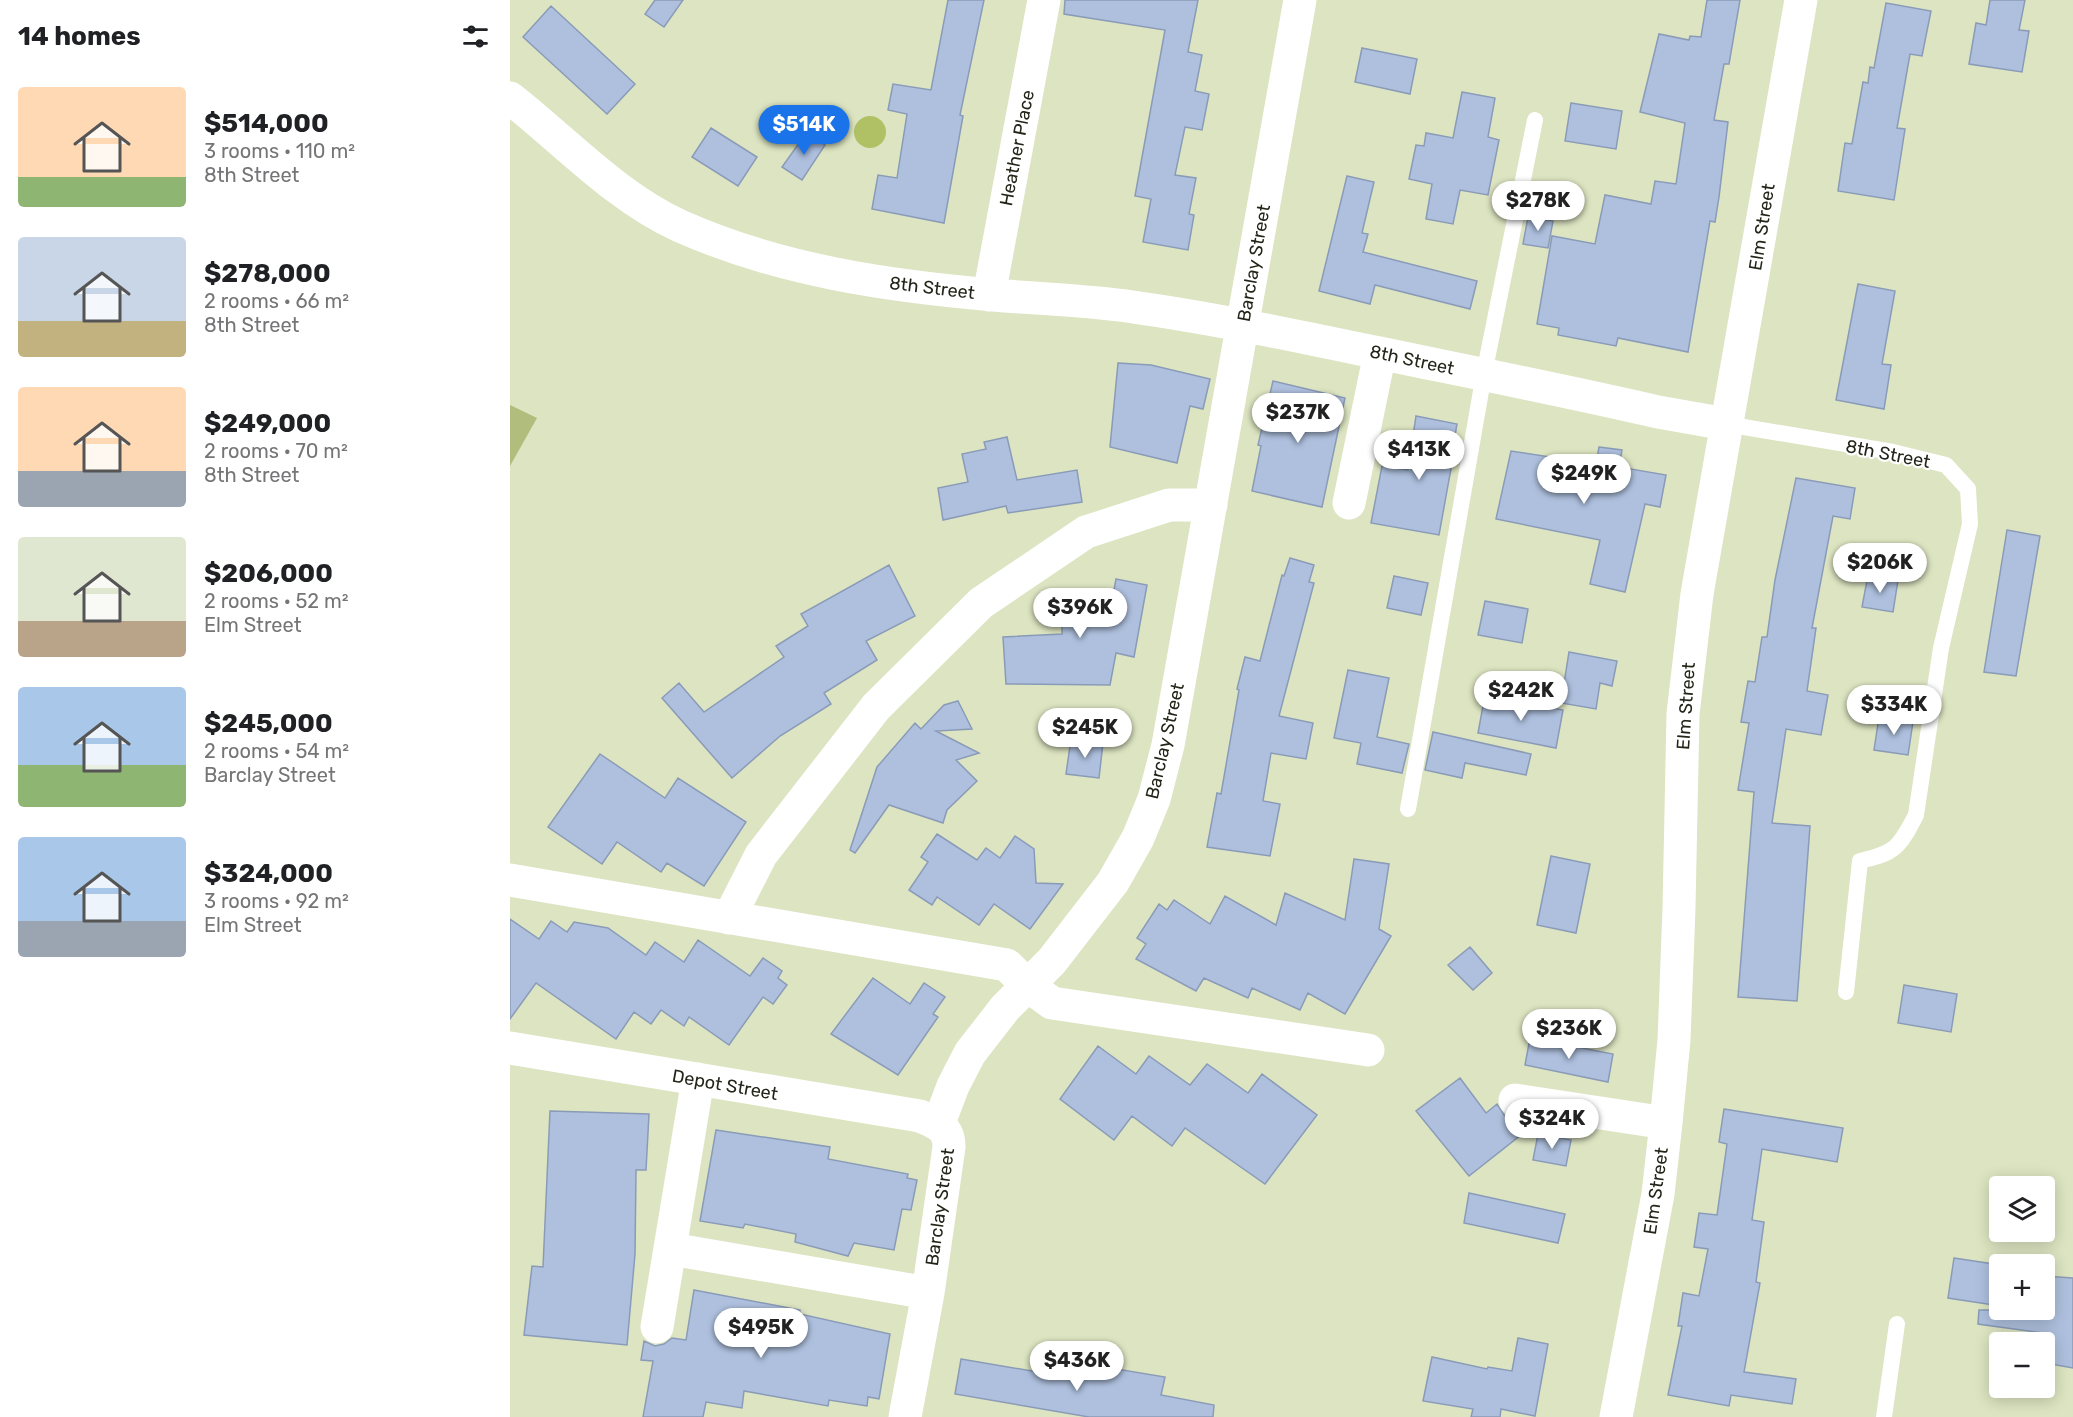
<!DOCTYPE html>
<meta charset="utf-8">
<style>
body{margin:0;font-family:Rubik,sans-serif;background:#f6f6f6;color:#202124;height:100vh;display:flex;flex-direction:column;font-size:22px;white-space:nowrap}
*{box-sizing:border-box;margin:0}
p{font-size:20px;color:#757577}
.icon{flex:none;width:33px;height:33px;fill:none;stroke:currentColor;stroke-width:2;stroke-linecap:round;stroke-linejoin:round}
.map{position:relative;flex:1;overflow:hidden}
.sheet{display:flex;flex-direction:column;background:#fff;width:510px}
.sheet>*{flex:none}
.tools{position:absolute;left:1479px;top:1176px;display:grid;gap:12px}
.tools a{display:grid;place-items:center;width:66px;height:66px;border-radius:6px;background:#fff;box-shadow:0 3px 15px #0003;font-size:30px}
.price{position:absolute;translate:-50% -51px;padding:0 14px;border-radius:21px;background:#fff;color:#222;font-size:20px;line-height:39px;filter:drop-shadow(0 2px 3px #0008)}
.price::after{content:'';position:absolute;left:50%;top:36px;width:18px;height:14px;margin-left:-9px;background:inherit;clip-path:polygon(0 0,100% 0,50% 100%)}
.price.active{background:#1a73e8;color:#fff}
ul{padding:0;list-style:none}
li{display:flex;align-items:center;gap:18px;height:150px;padding:0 18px}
li span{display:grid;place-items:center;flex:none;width:168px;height:120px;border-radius:6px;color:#555}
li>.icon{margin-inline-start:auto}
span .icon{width:72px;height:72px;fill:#fffc;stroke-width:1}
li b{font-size:26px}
h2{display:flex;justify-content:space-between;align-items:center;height:72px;padding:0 18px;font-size:26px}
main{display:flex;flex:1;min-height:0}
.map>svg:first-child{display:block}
.green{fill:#b0bd7c}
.water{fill:#b0c165}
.building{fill:#aec0de;stroke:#8a9bb8;stroke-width:1.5}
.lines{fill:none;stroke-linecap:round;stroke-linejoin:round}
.lane{stroke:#fff;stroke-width:16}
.street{stroke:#fff;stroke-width:33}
.labels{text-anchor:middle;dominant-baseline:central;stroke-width:4.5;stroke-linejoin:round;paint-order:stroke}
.street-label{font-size:18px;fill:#222518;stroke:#fff}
</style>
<main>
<section class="sheet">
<h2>14 homes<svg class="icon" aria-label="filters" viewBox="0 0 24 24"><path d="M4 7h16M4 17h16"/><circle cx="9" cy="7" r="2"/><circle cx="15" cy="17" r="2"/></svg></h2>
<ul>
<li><span style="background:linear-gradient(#ffd9b3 75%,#8fb573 0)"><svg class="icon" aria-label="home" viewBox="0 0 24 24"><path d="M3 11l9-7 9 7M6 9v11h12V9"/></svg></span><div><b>$514,000</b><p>3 rooms · 110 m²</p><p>8th Street</p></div></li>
<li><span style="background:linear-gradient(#c9d6e8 70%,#c2b280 0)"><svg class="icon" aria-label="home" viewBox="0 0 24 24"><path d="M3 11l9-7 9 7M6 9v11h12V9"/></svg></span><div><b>$278,000</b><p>2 rooms · 66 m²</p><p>8th Street</p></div></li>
<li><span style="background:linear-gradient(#ffd9b3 70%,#9aa5b1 0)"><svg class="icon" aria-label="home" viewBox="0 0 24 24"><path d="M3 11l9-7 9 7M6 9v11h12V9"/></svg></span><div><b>$249,000</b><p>2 rooms · 70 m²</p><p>8th Street</p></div></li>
<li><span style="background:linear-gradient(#dfe7d0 70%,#b9a48a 0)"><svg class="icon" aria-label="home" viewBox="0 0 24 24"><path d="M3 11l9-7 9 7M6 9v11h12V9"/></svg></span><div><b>$206,000</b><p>2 rooms · 52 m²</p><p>Elm Street</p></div></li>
<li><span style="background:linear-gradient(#a9c7e8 65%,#8fb573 0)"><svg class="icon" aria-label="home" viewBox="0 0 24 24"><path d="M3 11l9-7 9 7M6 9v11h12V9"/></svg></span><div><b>$245,000</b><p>2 rooms · 54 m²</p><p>Barclay Street</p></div></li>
<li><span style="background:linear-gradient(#a9c7e8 70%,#9aa5b1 0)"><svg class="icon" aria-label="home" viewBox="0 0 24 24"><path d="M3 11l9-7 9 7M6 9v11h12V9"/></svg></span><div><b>$324,000</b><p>3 rooms · 92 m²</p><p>Elm Street</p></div></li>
</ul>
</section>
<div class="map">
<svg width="1563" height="1417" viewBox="0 0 1563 1417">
<rect width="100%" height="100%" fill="#dce4c1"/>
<path class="green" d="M0 405 27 418 0 466Z"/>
<path class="water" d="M344 132a16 16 0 1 1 32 0a16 16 0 1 1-32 0Z"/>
<path class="building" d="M145 0H173L154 27 135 14Z
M438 0H474L450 115 453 116 434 223 362 209 368 175 387 178 397 114 378 110 383 84 421 90Z
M555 0H688L678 52 692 55 685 91 699 94 692 130 675 127 665 175 686 178 679 214 684 215 678 250 633 242 641 199 625 196 655 30 554 14Z
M1197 0H1230L1219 64H1214L1204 120 1218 122 1209 197 1205 222 1200 221 1178 352 1108 338 1106 346 1048 335 1049 328 1027 324 1042 236 1085 244 1095 195 1141 204 1145 181 1166 184 1175 123 1130 112 1149 34 1179 40 1180 36 1191 37Z
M1480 0H1515L1509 30 1519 31 1512 72 1459 64 1466 23 1476 25Z
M1376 3 1421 11 1412 56 1400 54 1387 128 1395 129 1384 200 1328 191 1335 143 1342 144 1353 82 1358 83 1360 67 1364 68Z
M41 6 125 84 97 114 13 37Z
M852 48 907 59 900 94 845 82Z
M952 92 985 98 978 137 989 140 978 195 950 190 943 224 916 219 922 184 899 179 906 145 914 146 916 133 943 138Z
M1061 103 1112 111 1106 149 1055 141Z
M201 128 247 157 228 186 182 157Z
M297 132 315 145 292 180 272 167Z
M837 176 864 182 852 233 858 234 853 252 967 281 960 309 865 285 860 304 809 291Z
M1018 217 1043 221 1038 248 1013 244Z
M1348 284 1385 291 1372 364 1381 365 1374 409 1326 400Z
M608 363 641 365 700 379 693 409 680 406 667 463 600 447Z
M763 381 835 398 812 507 742 491 751 446 748 445Z
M906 416 947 424 944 441H946L929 535 861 523 872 466 898 470Z
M497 437 507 480 567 470 572 502 498 513 496 506 433 520 428 488 458 482 452 454 476 449 474 442Z
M1089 447 1112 450 1109 467 1156 475 1150 507 1135 504 1115 592 1080 584 1090 540 986 519 1001 451 1086 464Z
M1286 478 1345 488 1340 519 1323 516 1302 628H1306L1297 691 1318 695 1311 735 1276 729 1262 823 1300 826 1287 1001 1228 997 1244 792 1228 790 1239 723 1231 722 1238 681 1245 682 1252 637H1257L1265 580Z
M1497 530 1530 536 1506 676 1474 672Z
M780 558 804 565 799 582 804 583 769 716 803 723 796 759 761 753 753 801 770 804 760 856 697 847 707 793 711 794 729 690 727 689 735 657 750 661 772 575 774 576Z
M379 565 405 616 356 641 367 660 314 693 321 704 270 736 222 778 152 698 169 683 194 712 274 657 266 646 298 626 291 614Z
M1358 575 1388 580 1383 612 1352 607Z
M884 576 918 583 911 615 877 608Z
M606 579 637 585 624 657 606 653 600 685 496 684 493 637 552 634V590H604Z
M975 601 1018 609 1012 643 968 635Z
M1059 652 1107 661 1102 686 1090 683 1086 709 1051 703Z
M838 670 879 678 867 737 899 744 892 773 847 764 851 743 824 738Z
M975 695 1053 710 1046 748 968 733Z
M448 701 462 729 426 731 469 753 446 760 467 781 437 810 433 823 379 805 345 853 340 850 367 767 405 723 411 729 434 705Z
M1369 717 1403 722 1398 755 1364 750Z
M923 732 1021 754 1016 775 955 763 952 778 915 770Z
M561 739 593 743 589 778 556 774Z
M90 754 155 798 168 778 236 822 194 886 157 863 151 872 107 842 92 864 38 827Z
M427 834 467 860 476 848 490 858 505 836 524 849 526 883 553 884 520 929 484 904 469 925 427 897 422 905 399 890 418 862 411 857Z
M1041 856 1080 864 1066 933 1027 925Z
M844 859 879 864 869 929 881 936 835 1014 798 993 790 1010 742 988 738 998 694 978 686 991 626 959 636 944 627 938 649 904 657 910 664 900 700 924 715 896 766 925 775 893 835 920Z
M0 919 29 939 41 921 57 932 64 922 98 928 136 955 145 942 174 962 188 940 240 976 253 958 272 971 268 978 277 985 263 1004 253 997 219 1045 179 1017 174 1026 151 1010 141 1024 124 1012 106 1039 26 983 0 1019Z
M960 947 982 973 963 990 938 965Z
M363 978 400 1004 414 983 435 997 423 1014 428 1017 388 1075 321 1034Z
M1394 985 1447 994 1441 1032 1388 1023Z
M1020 1038 1103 1054 1098 1082 1015 1065Z
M588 1046 626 1074 639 1056 680 1085 697 1064 738 1093 752 1074 807 1115 755 1184 675 1128 662 1146 622 1116 604 1140 550 1099Z
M950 1078 976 1113 987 1104 994 1115 1016 1121 1021 1127 959 1176 906 1111Z
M1214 1109 1333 1128 1327 1162 1252 1149 1242 1220 1254 1222 1246 1282 1250 1283 1234 1372 1286 1379 1282 1404 1221 1395 1219 1406 1158 1395 1172 1326H1168L1173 1293 1189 1296 1198 1249 1184 1247 1189 1213 1207 1215 1217 1144 1209 1142Z
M40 1111 139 1114 136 1170H126L125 1254 117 1345 14 1335 22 1266 33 1267Z
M206 1130 320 1147 318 1159 398 1174 397 1178 407 1180 401 1210 392 1209 384 1250 344 1243 338 1256 285 1242 286 1234 235 1224 233 1228 190 1221Z
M1028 1134 1061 1140 1056 1166 1023 1160Z
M959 1193 1055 1214 1048 1243 954 1223Z
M1444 1258 1490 1265V1306L1438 1298Z
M1534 1276 1563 1278V1368L1535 1363 1540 1334 1468 1324 1469 1310H1534Z
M184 1290 290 1310V1314L380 1334 369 1399 358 1397 357 1406 319 1400 318 1406 234 1391 232 1408 196 1402 193 1417H133L143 1361 131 1360 134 1341 145 1346 154 1344 162 1338 176 1340Z
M1008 1338 1038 1344 1025 1416 991 1409 990 1417H961L963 1409 913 1401 922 1357 977 1369 978 1367 1002 1371Z
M451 1359 551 1376 556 1362 599 1377 601 1368 655 1377 651 1395 704 1405 703 1417H579L445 1394Z"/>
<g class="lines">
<path class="lane" d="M1216 424 1383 452 1436 465 1458 489 1460 524 1431 648 1406 815C1389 848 1385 853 1350 861L1336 992
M898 809 974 374 1025 120
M1374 1417 1387 1324"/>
<path class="street" d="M0 98C55 141 106 197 170 226 269 270 377 286 484 295 530 299 577 300 623 307 708 319 791 337 874 354 966 373 1057 391 1148 412L1216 424
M479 295 534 0
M839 503 870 353
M0 880 497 965 517 985 542 1003 858 1050
M219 918 251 855 366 707 471 603 576 532 659 505H701
M0 1048 410 1116C427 1123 439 1127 439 1147L418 1293 395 1417
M1005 1100 1156 1123
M429 1123 443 1086 460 1053 495 1008 542 961 603 882 628 838 644 799 658 745 790 0
M161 1249 418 1293
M147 1327 188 1079
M1106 1417 1148 1194 1156 1123 1164 1040 1169 908 1173 714 1187 594 1291 0"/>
</g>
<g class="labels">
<g class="street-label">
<text transform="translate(507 148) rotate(-79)">Heather Place</text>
<text transform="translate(1252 227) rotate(-81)">Elm Street</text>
<text transform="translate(744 263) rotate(-80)">Barclay Street</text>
<text transform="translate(422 288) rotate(7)">8th Street</text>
<text transform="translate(902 360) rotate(12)">8th Street</text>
<text transform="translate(1378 454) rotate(11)">8th Street</text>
<text transform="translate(1176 706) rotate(-86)">Elm Street</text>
<text transform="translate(655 741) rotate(-77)">Barclay Street</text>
<text transform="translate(215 1085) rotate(10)">Depot Street</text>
<text transform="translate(1146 1191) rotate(-82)">Elm Street</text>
<text transform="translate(430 1207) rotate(-82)">Barclay Street</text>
</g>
</g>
</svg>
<div class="tools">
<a><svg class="icon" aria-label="layers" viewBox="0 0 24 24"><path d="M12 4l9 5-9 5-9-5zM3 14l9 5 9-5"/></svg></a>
<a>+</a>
<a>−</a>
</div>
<b class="price active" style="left:294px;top:156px">$514K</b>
<b class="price" style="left:1028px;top:232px">$278K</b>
<b class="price" style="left:788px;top:444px">$237K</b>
<b class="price" style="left:909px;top:481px">$413K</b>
<b class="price" style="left:1074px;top:505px">$249K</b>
<b class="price" style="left:1370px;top:594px">$206K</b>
<b class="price" style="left:570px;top:639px">$396K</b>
<b class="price" style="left:1011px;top:722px">$242K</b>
<b class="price" style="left:1384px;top:736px">$334K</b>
<b class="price" style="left:575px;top:759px">$245K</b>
<b class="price" style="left:1059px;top:1060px">$236K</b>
<b class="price" style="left:1042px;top:1150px">$324K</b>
<b class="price" style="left:251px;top:1359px">$495K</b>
<b class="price" style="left:567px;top:1392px">$436K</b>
</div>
</main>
